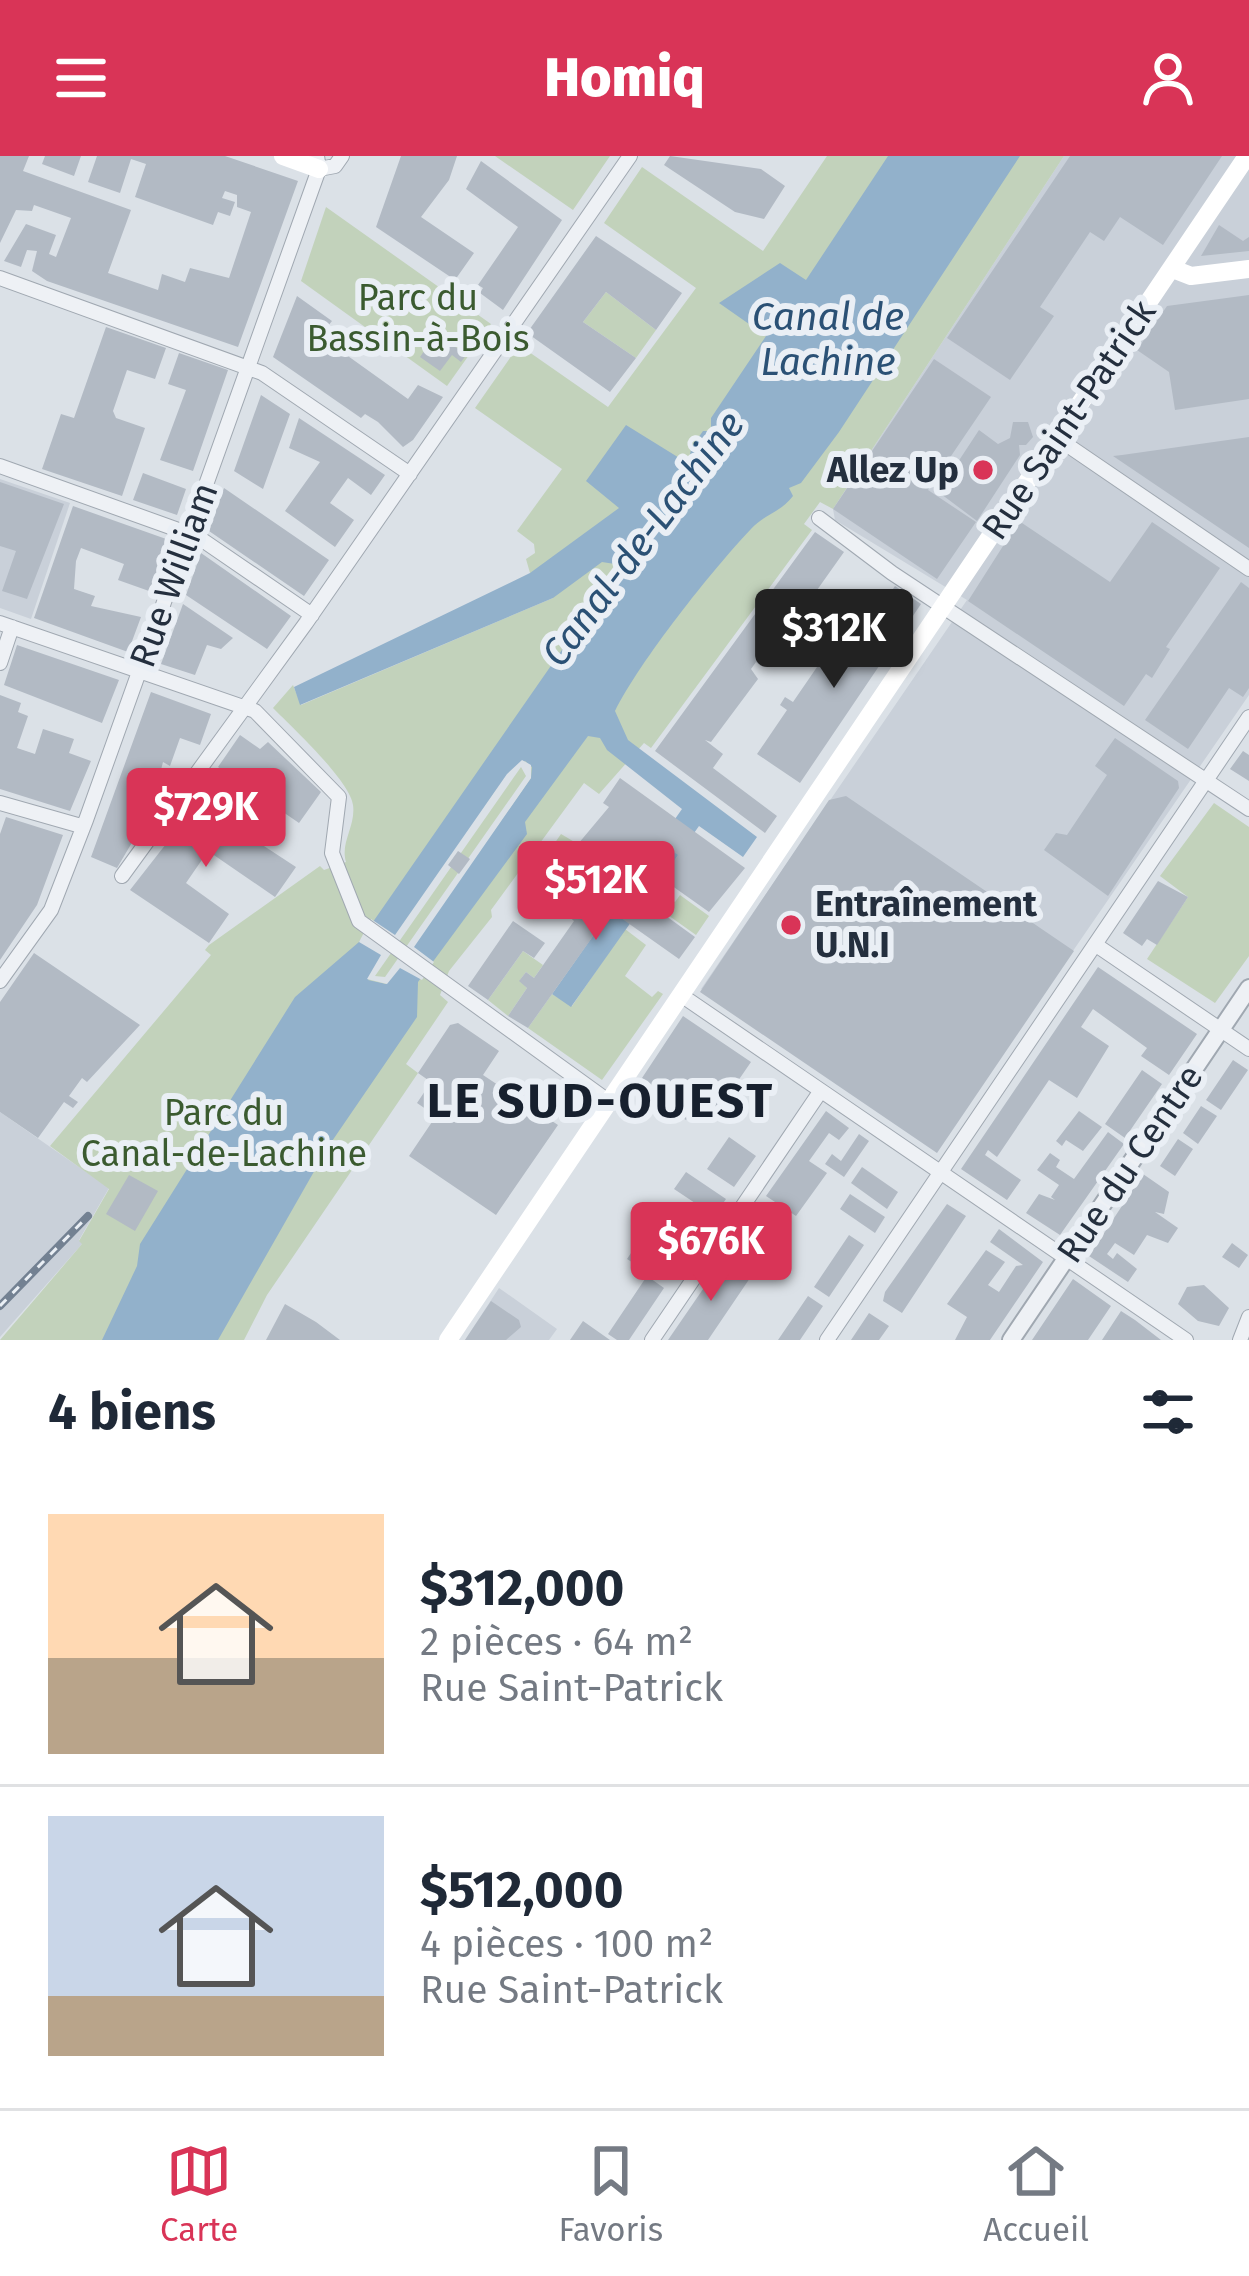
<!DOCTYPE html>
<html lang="fr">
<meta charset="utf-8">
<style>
body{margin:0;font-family:"Fira Sans",sans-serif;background:#f2f2f3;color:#1f2937;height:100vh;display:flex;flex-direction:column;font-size:45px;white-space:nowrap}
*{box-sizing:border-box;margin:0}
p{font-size:39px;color:#747a83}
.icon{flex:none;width:66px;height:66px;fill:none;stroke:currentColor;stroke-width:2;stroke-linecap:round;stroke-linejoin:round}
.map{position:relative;height:1184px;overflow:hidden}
.sheet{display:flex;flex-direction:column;background:#fff;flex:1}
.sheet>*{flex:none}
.price{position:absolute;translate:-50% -102px;padding:0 27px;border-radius:12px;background:#d93457;color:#fff;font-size:39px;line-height:78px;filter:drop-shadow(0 3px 6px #0008)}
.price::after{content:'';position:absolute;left:50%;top:72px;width:36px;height:27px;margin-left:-18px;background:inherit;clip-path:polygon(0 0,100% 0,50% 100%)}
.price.selected{background:#222;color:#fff}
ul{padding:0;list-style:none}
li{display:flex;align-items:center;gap:36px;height:300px;padding:0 48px}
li+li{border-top:3px solid #e0e1e3}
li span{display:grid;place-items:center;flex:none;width:336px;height:240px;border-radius:0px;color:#555}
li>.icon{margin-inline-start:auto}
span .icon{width:144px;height:144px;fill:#fffc;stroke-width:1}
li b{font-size:51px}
h2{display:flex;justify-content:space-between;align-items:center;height:144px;padding:0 48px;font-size:51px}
header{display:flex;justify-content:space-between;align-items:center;height:156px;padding:0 48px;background:#d93457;color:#fff;font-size:54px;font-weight:800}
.menu{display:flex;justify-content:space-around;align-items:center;height:168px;border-top:3px solid #e0e1e3;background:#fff;font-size:33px;color:#747a83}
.menu a{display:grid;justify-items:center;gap:6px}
.menu .selected{color:#d93457}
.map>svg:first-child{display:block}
.built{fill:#c9d0d9}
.green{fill:#c2d2bb}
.water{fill:#92b1cb;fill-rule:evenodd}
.pier{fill:#dbe1e7;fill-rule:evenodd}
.building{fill:#b2bac4}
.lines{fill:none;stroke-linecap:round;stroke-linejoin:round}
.minor-casing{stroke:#a0a8b1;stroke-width:16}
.tertiary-casing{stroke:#a0a8b1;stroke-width:20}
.minor{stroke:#eef1f5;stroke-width:14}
.tertiary{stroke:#eef1f5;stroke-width:16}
.secondary{stroke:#fff;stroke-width:18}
.rail-casing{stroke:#738192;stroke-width:8}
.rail{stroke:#eaeff5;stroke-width:3;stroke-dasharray:9;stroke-linecap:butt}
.poi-dot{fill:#d93457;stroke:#eaeff5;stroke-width:4.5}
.labels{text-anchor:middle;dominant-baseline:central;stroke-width:12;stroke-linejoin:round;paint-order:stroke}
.park-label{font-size:36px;fill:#3b5b30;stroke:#eaeff5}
.street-label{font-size:36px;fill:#242f3e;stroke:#eaeff5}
.poi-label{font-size:36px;font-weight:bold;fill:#242f3e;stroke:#eaeff5;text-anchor:end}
.water-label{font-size:39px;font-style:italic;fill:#2b5175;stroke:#eaeff5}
.district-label{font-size:48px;font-weight:bold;letter-spacing:3px;fill:#17202e;stroke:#eaeff5}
</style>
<header><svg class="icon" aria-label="menu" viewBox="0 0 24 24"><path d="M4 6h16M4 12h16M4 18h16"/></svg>Homiq<svg class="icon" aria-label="person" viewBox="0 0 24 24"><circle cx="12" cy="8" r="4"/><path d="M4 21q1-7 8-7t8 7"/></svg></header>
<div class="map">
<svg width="1249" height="1184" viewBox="0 0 1249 1184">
<rect width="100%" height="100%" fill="#dbe1e7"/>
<path class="built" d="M1064 0H1249V539L936 994 701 833 967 444 835 364 833 353Z
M0 323 70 347 31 463 0 452Z
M0 956 109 1032 79 1084 83 1087 0 1181Z
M499 1132 557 1173 549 1184H465Z"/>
<path class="green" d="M495 0H610L573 54Z
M827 0H1064L833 353 820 346 804 368 812 374 651 592 644 587 599 638 584 627 491 754 492 761 449 815 440 839 448 846 406 908 418 917 267 1139 244 1184H0L82 1088 79 1085 109 1033 50 990 211 799 205 794 209 789 320 710 324 714 346 706C340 686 356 670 353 649 350 625 292 571 273 552L293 529 301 549 553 442 530 417 526 403 535 397 534 388 517 375 562 313 475 252 519 189 608 251 696 132 604 67 642 11 763 95Z
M326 51 491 168 447 230 301 125Z
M606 136 656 174 636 202 583 166Z
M1214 647 1249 671V800L1215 847 1147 803 1188 741 1160 720Z
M561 678 632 720 618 734 599 721 579 748 574 745 580 734 541 707Z
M660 735 675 746 680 739 709 760 696 779 651 747Z
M625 773 646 789 625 820 652 841 658 835 663 838 602 924 528 872 552 838 572 850Z
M523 795 543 809 534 822 526 816 520 824 527 832 508 860 488 844Z"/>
<path class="water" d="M888 0H1020L839 276 801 327 789 332 793 340C781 356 765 358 751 373 712 414 640 505 615 555L628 584 757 681 743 701 699 670 571 851 552 838 682 653 607 594 600 582 588 580 525 666 527 678 418 826 417 861 328 991 218 1184H102L137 1110 140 1088 295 841 359 786 621 409 602 406 553 442 300 549 294 531 530 417 619 352 586 325 626 269 689 308 691 292 703 275H711V262L766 180 719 147 780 107 806 124ZM525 605 532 611 531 622 386 828 368 824 497 633Z"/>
<path class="pier" d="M522 604 531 609V622L414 791 434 806 422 824 400 812 387 828 367 823 381 799 359 786 371 763 395 779 507 618ZM521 611 526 620 385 821 375 820Z"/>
<path class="building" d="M0 0H29L23 15 131 54 108 117 158 134 162 118 185 126 190 112 229 122 251 56 237 51V39L225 35 222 42 235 46 230 60 218 56 213 69 135 41 146 8 131 3 120 37 88 26 97 0H225L298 25 238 191 47 125 32 115 37 95 27 94 21 111 4 105 26 68 56 79 49 98 56 101 71 62 34 49 32 55 16 54 0 87Z
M45 0H81L74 20 42 8Z
M401 0H457L449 24 421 61 474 97 455 124 376 71Z
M670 0 761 13 785 30 764 63 735 56 664 9Z
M1070 0H1222L1163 89 1120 61 1104 85 1090 76 1040 151 1054 160 1010 224 947 182Z
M481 5 562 64 503 154 480 137 483 132 478 129 518 71 466 33Z
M1219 69 1243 85 1249 81V95L1201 100Z
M596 80 682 137 656 174 606 136 583 166 636 202 610 236 527 177Z
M1249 139V243L1175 254 1169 216 1137 194 1167 150Z
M297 140 332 165 320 180 408 243 418 229 443 241 413 284 403 291 378 266 365 258 361 262 273 201Z
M106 171 166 192 155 223 127 214 113 255 116 262 145 272 122 340 42 313 61 258 74 262Z
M435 179 467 198 461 206 452 199 440 215 420 201Z
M179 197 228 214 193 315 160 304 186 234 168 228Z
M934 203 991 241 928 334 976 366 937 423 833 353Z
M261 239 290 258 263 333 234 315Z
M299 262 385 319 371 339 348 322 330 347 354 364 335 391 285 355 320 306 289 292Z
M1013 266H1028L1033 281 1026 289H1019L1020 299 977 365 941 338 962 312 956 309 979 274 998 288 1010 282Z
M1249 281V392L1113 300 1122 299Z
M143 317 186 333 177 359 133 344Z
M0 326 64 348 27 443 2 435 16 395 0 390Z
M224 332 329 404 304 440 209 375Z
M73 350 169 384 149 435 118 424 124 408 81 392 76 405 74 433 95 440 91 450 141 461 128 496 34 462Z
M1019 365 1110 426 1152 366 1220 412 1166 491 1170 493 1152 522 1146 518 1124 550 968 445Z
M815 376 844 396 805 451 828 468 811 492 787 475 761 510 756 506 751 513 758 523 711 586 705 584 723 598 713 612 777 660 765 677 655 595Z
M201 397 291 460 267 493 186 439Z
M1241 426 1249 432V532L1243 541 1229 532 1188 593 1145 564Z
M895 430 921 448 800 627 757 598 787 554 780 549 785 541 793 546 828 495 844 506Z
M183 448 233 482 221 493 207 489 195 519 161 508Z
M17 489 119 524 102 567 4 529Z
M151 536 211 558 200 589 180 582 170 610 163 606 150 656 117 712 91 701Z
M0 539 21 547 18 556 28 560 17 592 35 598 43 573 74 583 69 597 91 605 70 655 0 633Z
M240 579 260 593 268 586 321 636 299 667 218 611Z
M1115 582 1178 625 1179 632 1108 740 1044 694 1056 677 1067 679 1107 619 1095 610Z
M1243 595 1249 599V625L1230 613Z
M620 622 745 712 709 756 661 722 678 699 659 686 635 720 578 688 609 651 603 647Z
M846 640 1074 795 937 997 700 836 829 644Z
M198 647 296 711 275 741 208 695 186 727 229 758 209 787 130 734Z
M6 661 63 679 37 749 0 804V678Z
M458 695 470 703 459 718 448 709Z
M533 721 547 731 537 746 523 736Z
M602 725 621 738 626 731 695 781 679 803 611 755 528 872 508 860 527 832 519 825 526 816 534 822 574 765 566 758 573 749 581 755Z
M1158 725 1188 741 1157 789 1147 783 1142 790 1123 777Z
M513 765 545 787 534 802 523 795 488 844 468 830Z
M34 797 140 869 87 926 82 922 69 940 78 946 73 952 64 946 38 982 0 956V846Z
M1098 811 1197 878 1169 919 1141 900 1147 892 1093 853 1081 871 1109 890 1077 942 1049 924 997 1001 988 994 985 999 1021 1024 1007 1044 961 1013Z
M683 860 751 906 709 967 692 956 686 964 650 939 655 931 642 922Z
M458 867 499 895 483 919 558 969 496 1059 409 1000 436 960 417 947 431 926 418 917 450 869Z
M1233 904 1248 914 1221 954 1206 944Z
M1142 914 1162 928 1125 982 1105 968Z
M1201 950 1217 960 1198 988 1183 977Z
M826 955 849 972 839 984 829 977 809 1005 827 1017 796 1060 766 1040Z
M1079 955 1102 971 1083 995 1066 984 1062 990 1056 985Z
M1108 976 1124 988 1060 1079 1026 1057 1039 1038 1055 1044 1051 1041 1059 1029 1037 1014 1050 997 1060 1004 1056 1011 1074 1023Z
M859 978 869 985 844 1021 825 1008 832 998 841 1005Z
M729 981 756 1000 734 1031 707 1013Z
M1178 983 1193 993 1175 1020 1160 1010Z
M862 1011 898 1036 887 1053 851 1027Z
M686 1016 726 1043 686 1102 670 1092 698 1049 674 1033Z
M1143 1018 1169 1036 1164 1058 1155 1056 1178 1072 1168 1087 1147 1079 1134 1099 1115 1087 1107 1098 1113 1103 1117 1097 1137 1113 1128 1126 1089 1100Z
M129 1019 158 1035 135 1075 106 1058Z
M850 1038 885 1061 875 1077 840 1053Z
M947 1048 966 1060 902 1157 883 1145 885 1136Z
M772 1052 787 1062 752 1113 737 1103Z
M999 1073 1043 1106 990 1184H955L967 1161 947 1148 986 1094 1005 1106 988 1129 999 1136 1016 1110 1023 1109 990 1086Z
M643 1079 675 1100 660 1124 627 1103Z
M849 1079 864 1089 829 1141 814 1131Z
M1232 1087 1248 1099 1239 1112 1222 1101Z
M723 1104 750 1122 708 1184H668Z
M647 1120 664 1132 629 1184H617L608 1178Z
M1073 1123 1111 1150 1088 1184H1032Z
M1204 1129 1229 1152 1219 1170 1198 1165 1178 1148 1187 1131Z
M808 1140 823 1150 800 1184H778Z
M491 1145 519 1164 521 1171 506 1184H465Z
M285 1148 316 1166 340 1184H266Z
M1121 1155 1135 1164 1161 1184H1102Z
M869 1157 889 1170 879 1184H851Z
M583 1165 610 1184H570Z"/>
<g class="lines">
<defs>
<path id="minor" d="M319 13 335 10 342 0
M0 122 262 217 410 318
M1057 282 1249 413
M0 310 198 381 312 459
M819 362 892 417 1249 653
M0 467 255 555 339 641 332 697 359 765 608 945
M0 507 12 471
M0 647 81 670
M122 720 306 467 630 0
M1096 789 1249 893
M0 825 51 754 86 664 319 13 317 0
M681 839 1186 1184
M652 1184 820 936
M827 1184 1249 561
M1240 1184 1249 1161"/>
<path id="tertiary" d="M1011 1184 1249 832"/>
</defs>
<use href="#minor" class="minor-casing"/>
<use href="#tertiary" class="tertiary-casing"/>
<use href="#minor" class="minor"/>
<use href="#tertiary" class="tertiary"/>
<path class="secondary" d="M283 0 319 13
M1173 113 1191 120 1249 113
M448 1184 1247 0"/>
<defs>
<path id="rail" d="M0 1150 88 1060"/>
</defs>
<use href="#rail" class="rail-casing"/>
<use href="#rail" class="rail"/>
</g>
<g class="poi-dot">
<circle cx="983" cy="314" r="12"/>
<circle cx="791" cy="769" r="12"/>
</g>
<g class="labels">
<g class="park-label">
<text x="418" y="142">Parc du<tspan x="418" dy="41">Bassin-à-Bois</tspan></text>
<text x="224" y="957">Parc du<tspan x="224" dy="41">Canal-de-Lachine</tspan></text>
</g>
<g class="street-label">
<text transform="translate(1069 264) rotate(-56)">Rue Saint-Patrick</text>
<text transform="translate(174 419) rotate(-70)">Rue William</text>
<text transform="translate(1130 1008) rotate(-56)">Rue du Centre</text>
</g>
<g class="poi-label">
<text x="959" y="314">Allez Up</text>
<text x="815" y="748" text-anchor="start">Entraînement<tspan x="815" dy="41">U.N.I</tspan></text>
</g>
<g class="water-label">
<text x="828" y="161">Canal de<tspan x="828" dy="45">Lachine</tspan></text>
<text transform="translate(643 383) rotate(-53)">Canal-de-Lachine</text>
</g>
<g class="district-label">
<text x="601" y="945">LE SUD-OUEST</text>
</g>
</g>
</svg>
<b class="price selected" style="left:834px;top:535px">$312K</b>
<b class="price" style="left:206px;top:714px">$729K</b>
<b class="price" style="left:596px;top:787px">$512K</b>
<b class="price" style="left:711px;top:1148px">$676K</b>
</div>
<section class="sheet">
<h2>4 biens<svg class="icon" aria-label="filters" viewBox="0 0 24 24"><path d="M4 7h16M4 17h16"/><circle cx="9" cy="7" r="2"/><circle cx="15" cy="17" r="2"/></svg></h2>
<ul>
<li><span style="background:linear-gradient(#ffd9b3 60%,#b9a48a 0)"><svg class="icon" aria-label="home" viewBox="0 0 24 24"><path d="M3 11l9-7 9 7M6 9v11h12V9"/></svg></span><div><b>$312,000</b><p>2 pièces · 64 m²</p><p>Rue Saint-Patrick</p></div></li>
<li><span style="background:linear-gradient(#c9d6e8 75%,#b9a48a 0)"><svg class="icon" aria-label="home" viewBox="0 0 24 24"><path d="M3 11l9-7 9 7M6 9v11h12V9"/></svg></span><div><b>$512,000</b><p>4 pièces · 100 m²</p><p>Rue Saint-Patrick</p></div></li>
</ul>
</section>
<nav class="menu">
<a class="selected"><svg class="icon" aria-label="map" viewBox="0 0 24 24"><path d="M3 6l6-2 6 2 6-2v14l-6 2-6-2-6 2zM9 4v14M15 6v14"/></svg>Carte</a>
<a><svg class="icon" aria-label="saved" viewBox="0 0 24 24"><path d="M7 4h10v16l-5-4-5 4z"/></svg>Favoris</a>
<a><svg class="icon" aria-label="home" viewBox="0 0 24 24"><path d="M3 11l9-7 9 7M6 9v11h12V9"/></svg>Accueil</a>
</nav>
